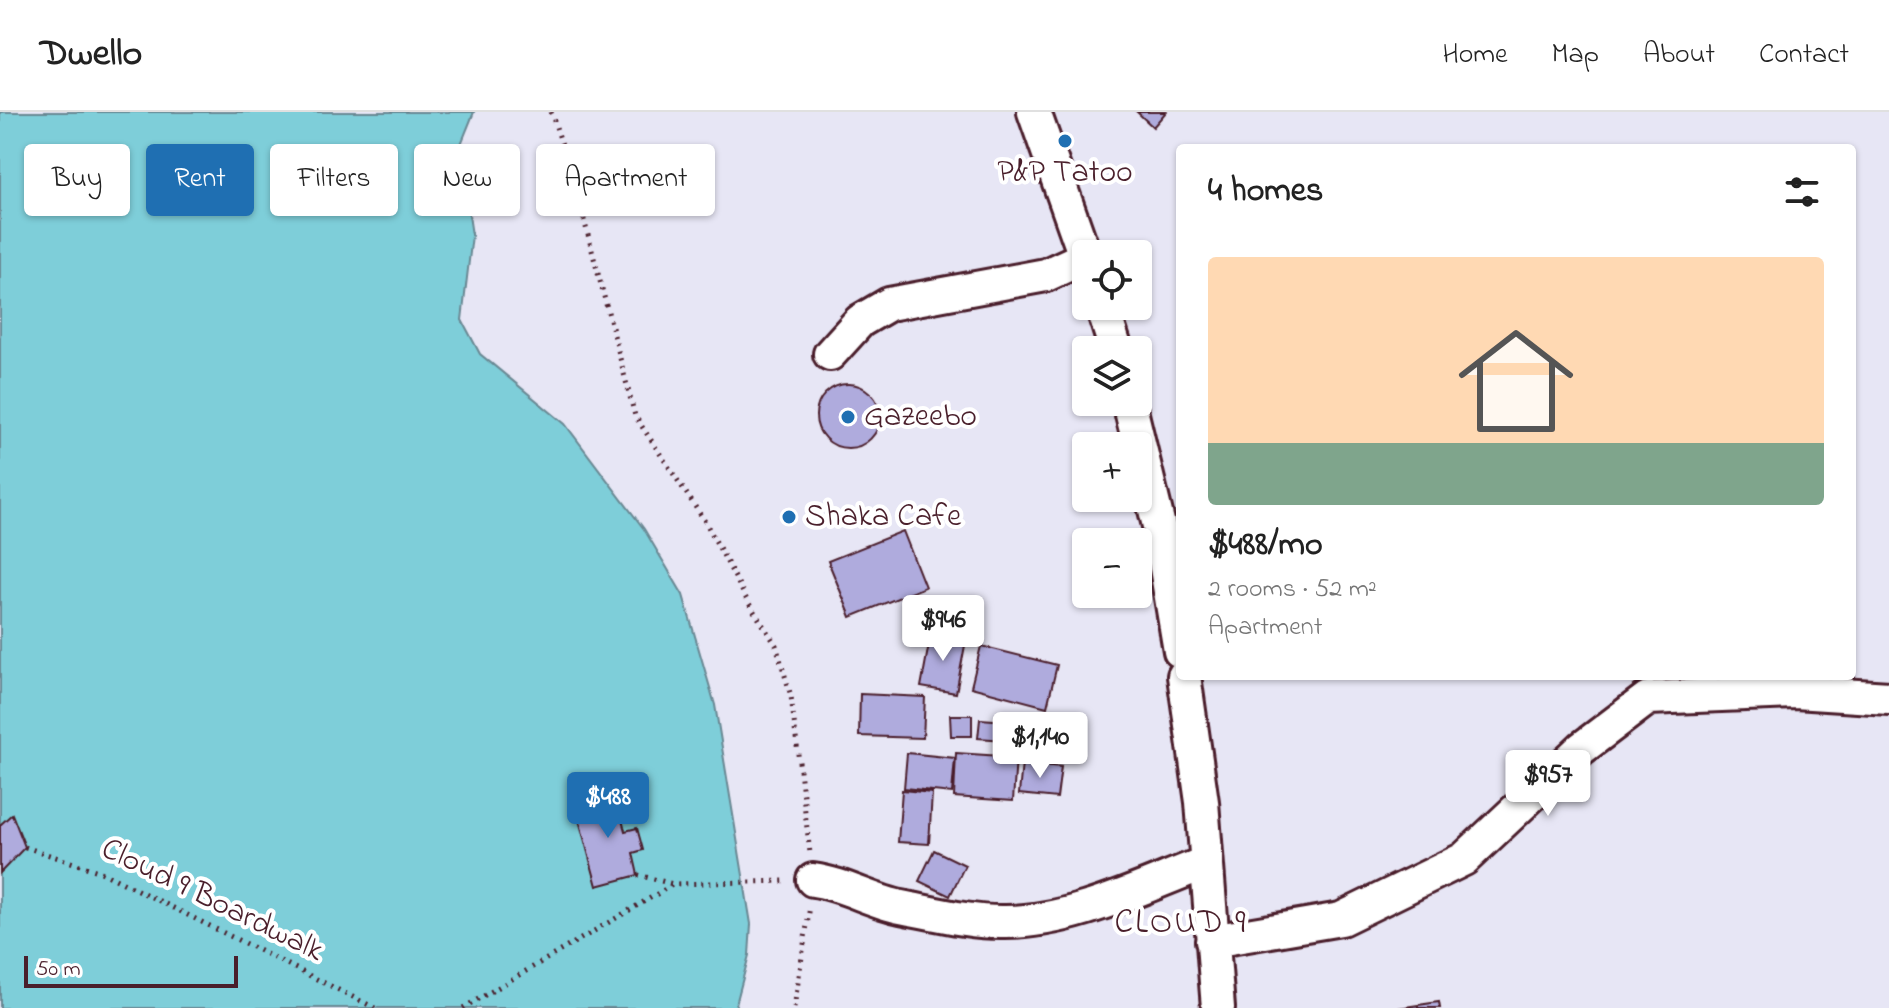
<!DOCTYPE html>
<meta charset="utf-8">
<style>
body{margin:0;font-family:"Indie Flower",sans-serif;background:#f2f2f2;color:#222;height:100vh;display:flex;flex-direction:column;font-size:30px;white-space:nowrap}
*{box-sizing:border-box;margin:0}
p{font-size:26px;color:#767676}
.icon{flex:none;width:44px;height:44px;fill:none;stroke:currentColor;stroke-width:2;stroke-linecap:round;stroke-linejoin:round}
.map{position:relative;flex:1;overflow:hidden}
.sheet{position:absolute;left:1176px;top:32px;width:680px;height:536px;display:flex;flex-direction:column;background:#fff;border-radius:8px;box-shadow:0 2px 6px #0004}
.sheet>*{flex:none}
.guide{position:absolute;left:24px;top:32px;width:760px;height:72px;display:flex;gap:16px}
.buttons{position:absolute;left:1072px;top:128px;display:grid;gap:16px}
.buttons a{display:grid;place-items:center;width:80px;height:80px;border-radius:8px;background:#fff;box-shadow:0 2px 6px #0004;font-size:40px}
.scale{position:absolute;left:24px;bottom:20px;width:214px;box-sizing:border-box;padding-left:8px;border:4px solid #4a1f2b;border-top:0;font-size:22px;line-height:28px;white-space:nowrap;color:#4a1f2b;-webkit-text-stroke:6px #fff;paint-order:stroke}
.price{position:absolute;translate:-50% -68px;padding:0 18px;border-radius:8px;background:#fff;color:#222;font-size:26px;line-height:52px;filter:drop-shadow(0 2px 4px #0008)}
.price::after{content:'';position:absolute;left:50%;top:48px;width:24px;height:18px;margin-left:-12px;background:inherit;clip-path:polygon(0 0,100% 0,50% 100%)}
.price.current{background:#1f6fb2;color:#fff}
ul{padding:0;list-style:none}
li{display:grid;align-content:center;gap:16px;height:424px;padding:0 32px}
li span{display:grid;place-items:center;height:248px;border-radius:8px;color:#555}
li>.icon{margin-inline-start:auto}
span .icon{width:144px;height:144px;fill:#fffc;stroke-width:1}
li b{font-size:34px}
h2{display:flex;justify-content:space-between;align-items:center;height:96px;padding:0 32px;font-size:34px}
.pill{padding:0 28px;border-radius:8px;background:#fff;box-shadow:0 2px 6px #0004;font-size:28px;line-height:72px}
.pill.current{background:#1f6fb2;color:#fff}
header{display:flex;align-items:center;gap:48px;box-sizing:border-box;height:112px;padding:0 40px;background:#fff;border-bottom:2px solid #e0e0e0}
header strong{font-size:38px}
nav{display:flex;gap:44px;margin-inline-start:auto;font-size:28px}
.map>svg:first-child{display:block}
.water{fill:#7eced9;stroke:#698893;stroke-width:2}
.building{fill:#afabdd;stroke:#4a1f2b;stroke-width:2}
.lines{fill:none;stroke-linecap:round;stroke-linejoin:round}
.minor-casing{stroke:#4a1f2b;stroke-width:38}
.path{stroke:#4a1f2b;stroke-width:5;stroke-dasharray:2 6;stroke-linecap:butt}
.minor{stroke:#fff;stroke-width:32}
.poi-dot{fill:#1f6fb2;stroke:#fff;stroke-width:3}
.labels{text-anchor:middle;dominant-baseline:central;stroke-width:8;stroke-linejoin:round;paint-order:stroke}
.poi-label{font-size:32px;fill:#4a1f2b;stroke:#fff;text-anchor:start}
.street-label{font-size:32px;fill:#4a1f2b;stroke:#fff}
.neighbourhood-label{font-size:34px;letter-spacing:2px;fill:#4a1f2b;stroke:#fff}
</style>
<header>
<strong>Dwello</strong>
<nav><a>Home</a><a>Map</a><a>About</a><a>Contact</a></nav>
</header>
<div class="map">
<svg width="1889" height="896" viewBox="0 0 1889 896">
<rect width="100%" height="100%" fill="#e7e6f5"/>
<filter id="ink" filterUnits="userSpaceOnUse"><feTurbulence type="fractalNoise" baseFrequency=".0125" numOctaves="2"/><feDisplacementMap in="SourceGraphic" scale="16" xChannelSelector="R" yChannelSelector="G"/><feConvolveMatrix kernelMatrix="1 2 1 2 8 2 1 2 1" color-interpolation-filters="sRGB"/></filter>
<g filter="url(#ink)">
<path class="water" d="M0 0H474L459 37 472 123 462 208 480 242 565 312 644 417 683 483 715 593 751 812 749 843 735 896H0Z"/>
<path class="building" d="M1137 0H1166L1153 15Z
M816 304a32 32 0 1 1 64 0a32 32 0 1 1-64 0Z
M903 419 925 475 851 505 828 449Z
M931 521 966 528 956 581 921 575Z
M981 534 1057 553 1047 595 971 575Z
M860 582 925 585 923 626 859 624Z
M950 603H972V624H951Z
M980 607 1007 609 1005 628 978 626Z
M907 641 955 646 952 681 904 676Z
M956 641 1016 645 1013 689 954 685Z
M1022 651 1061 655 1057 686 1019 682Z
M902 678 932 681 929 732 898 730Z
M615 682 625 719 637 716 643 738 633 741 638 763 597 774 575 693Z
M12 702 25 735 0 761V713Z
M934 738 965 753 950 784 919 769Z
M1439 890 1440 896H1398Z"/>
<g class="lines">
<defs>
<path id="minor" d="M1034 0 1086 147
M1102 194 1116 238
M830 242 860 209 889 192 1046 163 1085 145
M1129 290 1159 414 1180 539
M1184 564 1202 690 1218 896
M813 768C844 772 871 789 901 795 933 801 972 811 1005 810 1073 810 1142 775 1205 751
M1212 829 1341 807 1464 747 1582 636 1648 586 1795 580 1889 586"/>
</defs>
<use href="#minor" class="minor-casing"/>
<path class="path" d="M551 0 574 69 635 304 706 411 748 490 776 533 791 584 810 741
M25 735 101 760 375 896
M638 763 673 772
M463 896 674 772 785 769
M794 896 810 794"/>
<use href="#minor" class="minor"/>
</g>
</g>
<g class="poi-dot">
<circle cx="1065" cy="29" r="8"/>
<circle cx="848" cy="305" r="8"/>
<circle cx="789" cy="405" r="8"/>
</g>
<g class="labels">
<g class="poi-label">
<text x="1065" y="61" text-anchor="middle">P&amp;P Tatoo</text>
<text x="864" y="305">Gazeebo</text>
<text x="805" y="405">Shaka Cafe</text>
</g>
<g class="street-label">
<text transform="translate(212 789) rotate(26)">Cloud 9 Boardwalk</text>
</g>
<g class="neighbourhood-label">
<text x="1181" y="812">CLOUD 9</text>
</g>
</g>
</svg>
<div class="buttons">
<a><svg class="icon" aria-label="locate" viewBox="0 0 24 24"><circle cx="12" cy="12" r="6"/><path d="M12 2v4M12 18v4M2 12h4M18 12h4"/></svg></a>
<a><svg class="icon" aria-label="layers" viewBox="0 0 24 24"><path d="M12 4l9 5-9 5-9-5zM3 14l9 5 9-5"/></svg></a>
<a>+</a>
<a>−</a>
</div>
<div class="scale">50 m</div>
<b class="price" style="left:943px;top:551px">$946</b>
<b class="price" style="left:1040px;top:668px">$1,140</b>
<b class="price" style="left:1548px;top:706px">$957</b>
<b class="price current" style="left:608px;top:728px">$488</b>
<div class="guide">
<a class="pill">Buy</a>
<a class="pill current">Rent</a>
<a class="pill">Filters</a>
<a class="pill">New</a>
<a class="pill">Apartment</a>
</div>
<section class="sheet">
<h2>4 homes<svg class="icon" aria-label="filters" viewBox="0 0 24 24"><path d="M4 7h16M4 17h16"/><circle cx="9" cy="7" r="2"/><circle cx="15" cy="17" r="2"/></svg></h2>
<ul>
<li><span style="background:linear-gradient(#ffd9b3 75%,#7fa58c 0)"><svg class="icon" aria-label="home" viewBox="0 0 24 24"><path d="M3 11l9-7 9 7M6 9v11h12V9"/></svg></span><div><b>$488/mo</b><p>2 rooms · 52 m²</p><p>Apartment</p></div></li>
</ul>
</section>
</div>
